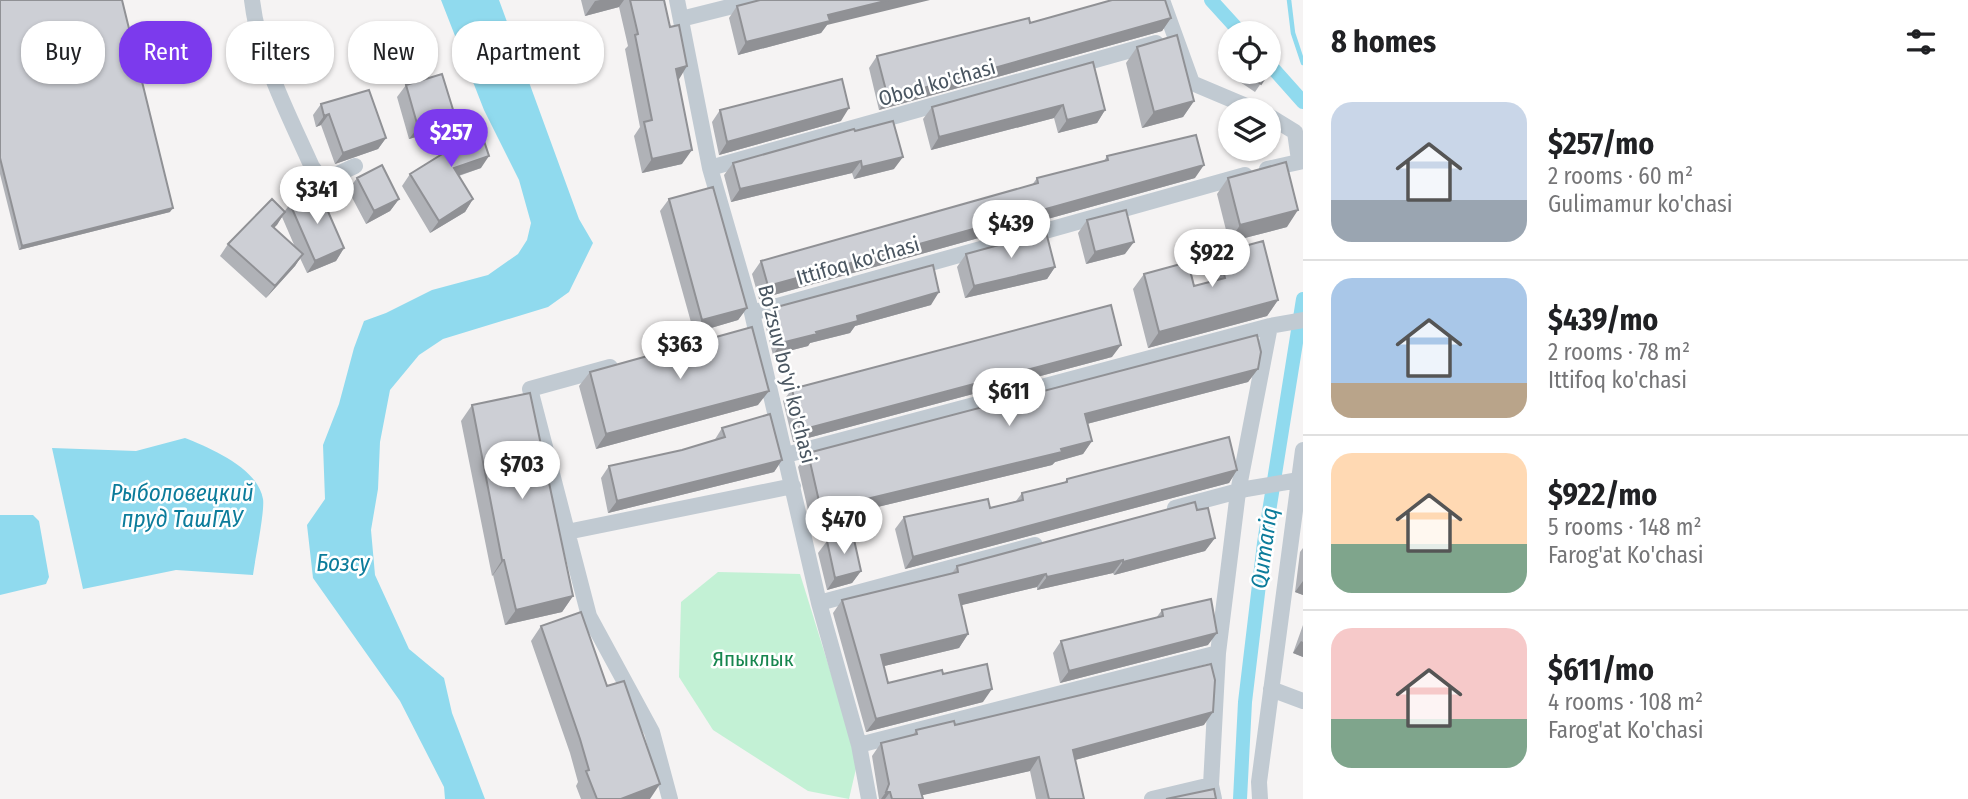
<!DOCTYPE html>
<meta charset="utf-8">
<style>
body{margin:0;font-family:"Fira Sans Condensed",sans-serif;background:#f2f2f2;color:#202124;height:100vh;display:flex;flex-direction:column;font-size:26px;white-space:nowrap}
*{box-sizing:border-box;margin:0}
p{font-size:23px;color:#757577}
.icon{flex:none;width:38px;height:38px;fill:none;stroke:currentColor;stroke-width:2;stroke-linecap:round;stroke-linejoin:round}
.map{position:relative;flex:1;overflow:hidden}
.side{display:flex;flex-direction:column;background:#fff;width:665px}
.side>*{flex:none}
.guide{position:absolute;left:21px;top:21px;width:665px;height:63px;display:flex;gap:14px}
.controls{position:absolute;left:1218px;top:21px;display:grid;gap:14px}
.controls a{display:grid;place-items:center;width:63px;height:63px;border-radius:50%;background:#fff;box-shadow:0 2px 5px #0004;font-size:35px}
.price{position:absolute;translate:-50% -60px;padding:0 16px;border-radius:24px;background:#fff;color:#222;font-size:23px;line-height:46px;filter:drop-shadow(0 2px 4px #0008)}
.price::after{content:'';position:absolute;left:50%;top:42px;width:21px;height:16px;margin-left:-10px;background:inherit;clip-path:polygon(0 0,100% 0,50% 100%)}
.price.on{background:#7c3aed;color:#fff}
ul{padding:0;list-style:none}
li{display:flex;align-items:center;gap:21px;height:175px;padding:0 28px}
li+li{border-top:2px solid #e0e0e0}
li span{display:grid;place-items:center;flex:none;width:196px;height:140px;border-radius:21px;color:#555}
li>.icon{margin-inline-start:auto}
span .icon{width:84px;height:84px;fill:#fffc;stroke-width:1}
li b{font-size:30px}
h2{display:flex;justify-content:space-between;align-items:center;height:84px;padding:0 28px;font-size:30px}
.tag{padding:0 24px;border-radius:28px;background:#fff;box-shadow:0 2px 5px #0004;font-size:24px;line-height:63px}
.tag.on{background:#7c3aed;color:#fff}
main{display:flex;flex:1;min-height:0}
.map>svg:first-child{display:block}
.green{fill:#c3f1d5}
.water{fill:#90daee}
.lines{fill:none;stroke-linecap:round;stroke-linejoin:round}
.stream{stroke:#90daee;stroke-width:4.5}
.canal{stroke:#90daee;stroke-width:14}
.minor{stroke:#c1cad2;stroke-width:16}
.wall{fill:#b0b2b7;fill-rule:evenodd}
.shaded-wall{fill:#909195}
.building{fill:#cdcfd5;stroke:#909195;stroke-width:2}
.labels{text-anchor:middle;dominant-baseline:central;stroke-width:5;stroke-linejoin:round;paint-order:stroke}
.street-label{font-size:21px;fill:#4a5661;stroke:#fff}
.park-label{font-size:21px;fill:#17864f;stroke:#fff}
.water-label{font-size:23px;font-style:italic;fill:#0c7c9b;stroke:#fff}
</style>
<main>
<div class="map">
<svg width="1303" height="799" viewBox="0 0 1303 799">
<rect width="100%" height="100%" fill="#f5f3f3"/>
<path class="green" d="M718 572 800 574 858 760 849 799 808 791 713 730 679 677 681 602Z"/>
<path class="water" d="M441 0H499L579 219 593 243 569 292 548 307 443 339 419 355 390 390 380 442 378 489 371 530 375 575 409 649 444 678 452 713 485 799H445L444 787 400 701 313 578 307 525 325 499 323 445 339 404 354 348 364 321 386 313 432 290 488 275 518 254 527 240 531 223 519 180 484 110Z
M185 438C210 448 258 468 263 499 265 510 255 560 253 575L176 570 83 589 52 448 136 451Z
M0 515H33L39 521 49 577 46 584 0 595Z"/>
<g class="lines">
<path class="stream" d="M1289 0 1293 33 1303 63"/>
<path class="canal" d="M1211 0 1241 33
M1269 64 1303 102
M1240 799 1245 702 1264 543 1303 299"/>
<path class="minor" d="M252 0C259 59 288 113 312 167L319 176 327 179 355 166
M677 0 710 168 752 313 819 603 859 745 869 799
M1162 0 1192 83 1256 110
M681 19 757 0
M1269 116 1295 132 1299 160
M710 168 1156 43
M1267 169 1303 161
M752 313 1245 175
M610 367 530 389 589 616 652 732 670 799
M786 455 1270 326 1303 320
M1175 508 1246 489 1299 480
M567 532 793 486
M819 603 1035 545
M1271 689 1303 701
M859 745 1218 653
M1152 799 1211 785
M1214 799 1211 785 1218 653 1238 492 1270 326
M1260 799 1259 782 1303 450"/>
</g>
<path class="wall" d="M0 0 170 212 19 250 0 174Z
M581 0H664L678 80 682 164 642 173 634 136 640 127 625 49 628 46 619 7 585 16Z
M737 6 827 25 821 33 738 55 729 18Z
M1171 18 1162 31 879 110 869 68 877 56 1030 23Z
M1137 47 1194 101 1183 117 1142 128 1126 63Z
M1276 61 1255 92 1231 76 1234 72H1269Z
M1093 62 1105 110 1097 123 1058 133 1054 118 931 150 923 119 932 107Z
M406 85 450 122 481 168 459 176 473 199 465 212 430 233 402 186 410 174 444 153 438 135 443 129 409 139 397 97Z
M321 104 386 138 378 149 335 164 321 125 316 127 313 115Z
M720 110 841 121 719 155 712 122Z
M855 131 894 169 854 179 852 173 731 202 724 175 733 163Z
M1107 156 1195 178 759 299 752 274 761 261 1032 185 1037 178 1104 161Z
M357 178 399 199 390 211 366 224 348 190Z
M1228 178 1287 227 1229 242 1217 194Z
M669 199 747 308 738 320 694 333 660 211Z
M290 204 344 248 336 261 307 273 300 258 295 266 266 298 220 256 228 244 284 212ZM282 217 295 247 274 228Z
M1087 220 1125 254 1086 264 1078 233Z
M1219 253 1278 300 1267 316 1148 348 1133 289 1144 274 1194 286 1211 281 1208 268Z
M966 254 1055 267 1047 279 965 298 957 267Z
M931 305 855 326 850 333 810 343 808 346 773 355 764 320 773 308Z
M1112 357 793 442 783 401 792 389Z
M1258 369 1248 382 1087 424 1092 441 1083 454 1055 462 1052 465 811 523 798 467 808 453Z
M590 372 758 405 596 449 579 386Z
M472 405 573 596 562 612 505 625 493 575 492 576 461 421Z
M722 428 782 460 774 472 608 513 601 478 609 466 682 450 714 441Z
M1237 470 1229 483 905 569 895 529 904 517 990 508 1016 501 1022 493 1064 483 1067 479Z
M1197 510 1215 538 1205 551 1114 575 1113 573 1037 590V587L961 605 968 634 959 648 884 666 888 683 943 674 983 702 866 732 833 613 842 600 952 573 957 566Z
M827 541 861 571 852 583 827 590 818 553Z
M1303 548V595L1295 592 1300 552Z
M1162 610 1208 645 1060 683 1053 653 1061 641 1156 618Z
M1303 625V657L1293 653Z
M541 626 607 686 650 799H581L576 786 578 782 570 753 531 641Z
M955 725H1204L1075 760 1084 799H1036L1030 771 922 795 923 799H879L872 756 881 743 913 735 916 730Z"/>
<path class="shaded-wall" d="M600 0H624L619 7 585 16 595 1Z
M889 0H930L827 25 821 33 738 55 746 42 828 15Z
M1171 18 1162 31 879 110 888 98Z
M687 66 678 81 676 69Z
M1194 101 1183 117 1142 128 1154 112Z
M1063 105 1054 118 931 150 939 137Z
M849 108 841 121 719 155 727 142Z
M1105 110 1097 123 1058 133 1067 120Z
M329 114 321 125 316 127 324 116Z
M455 116 448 125 447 123 443 129 409 139 418 127Z
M386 138 378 149 335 164 343 153Z
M692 150 682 164 642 173 652 159Z
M489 156 481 168 445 180 454 168Z
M903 157 894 169 854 179 862 167Z
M861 161 852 173 731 202 740 189Z
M1204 165 1195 178 759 299 768 286Z
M399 199 390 211 366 224 374 211Z
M473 199 465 212 430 233 439 221Z
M173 208 170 212 19 250 22 246Z
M1298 210 1287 227 1229 242 1240 225Z
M285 212 277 225 263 238 272 226Z
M1134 242 1125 254 1086 264 1095 252Z
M344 248 336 261 307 273 315 261Z
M303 254 295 266 266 298 275 286Z
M1055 267 1047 279 965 298 974 286Z
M939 292 931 305 855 326 850 333 810 343 808 346 773 355 781 343 816 332 857 316Z
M1278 300 1267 316 1148 348 1159 332Z
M747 308 738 320 694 333 702 320Z
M1121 345 1112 357 793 442 801 430Z
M1258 369 1248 382 1075 427 1085 414Z
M769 391 758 405 596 449 606 434Z
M1092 441 1083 454 1055 462 1052 465 811 523 821 510Z
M782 460 774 472 608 513 617 501Z
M1237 470 1229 483 905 569 913 557Z
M1215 538 1205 551 1114 575 1123 562Z
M502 560H504L493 575 492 576Z
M1123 560 1113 573 1037 590 1047 577Z
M861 571 852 583 827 590 835 578Z
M1046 574 1037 587 950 608 959 595Z
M1303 581V595L1295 592Z
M573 596 562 612 505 625 516 610Z
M1217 633 1208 645 1060 683 1069 671Z
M968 634 959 648 872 669 881 655Z
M1301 641 1303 642V657L1293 653Z
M992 689 983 702 866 732 876 719Z
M1213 712 1204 725 1064 763 1073 750Z
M1039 757 1030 771 910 798 919 785Z
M660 784 650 799H621Z
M886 792H890L885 799H881Z"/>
<path class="building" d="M0 0H122L173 208 22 246 0 158Z
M630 0H664L670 27 679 25 687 66 676 69 692 150 652 159 644 122 652 120 635 35 638 34Z
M760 0H889L828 15 830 21 746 42 737 6Z
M1112 0H1165L1171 18 888 98 877 56 1029 18 1030 23Z
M1177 35 1194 101 1154 112 1137 47Z
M1269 56 1276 61 1261 84 1242 72H1269Z
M1093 62 1105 110 1067 120 1063 105 939 137 932 107Z
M442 74 455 116 418 127 406 85Z
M842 79 849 108 727 142 720 110Z
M369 90 386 138 343 153 329 114 324 116 321 104Z
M475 114 489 156 454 168 473 199 439 221 410 174 455 146 447 123Z
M893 121 903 157 862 167 861 161 740 189 733 163 854 129 855 131Z
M1196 135 1204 165 768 286 761 261 1038 183 1037 178 1108 160 1107 156Z
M1286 162 1298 210 1240 225 1228 178Z
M382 165 399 199 374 211 357 178Z
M713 187 747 308 702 320 669 199Z
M319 191 344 248 315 261 290 204Z
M272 199 285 212 272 226 303 254 275 286 228 244Z
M1126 210 1134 242 1095 252 1087 220Z
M1046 232 1055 267 974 286 966 254Z
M1263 241 1278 300 1159 332 1144 274 1188 262 1194 286 1225 278 1219 253Z
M933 265 939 292 857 316 858 321 816 332 817 334 781 343 773 308Z
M1111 305 1121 345 801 430 792 389Z
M752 327 769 391 606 434 590 372Z
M1257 335 1261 352 1258 369 1085 414 1092 441 1061 449 1062 452 821 510 808 453Z
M530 393 573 596 516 610 504 560H502L472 405Z
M770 414 782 460 617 501 609 466 682 450 725 437 722 428Z
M1229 437 1237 470 913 557 904 517 988 499 990 508 1023 500 1022 493 1067 482V479Z
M1195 502 1197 510 1208 508 1215 538 1123 562V560L1047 577 1046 574 959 595 968 634 881 655 888 683 942 670 943 674 987 664 992 689 876 719 842 600 958 572 957 566Z
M853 535 861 571 835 578 827 541Z
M1211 599 1217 633 1069 671 1061 641 1163 616 1162 610Z
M581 612 607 686 624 681 660 784 621 799H597L586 771 589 770 580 739 541 626Z
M1211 664 1215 680 1213 712 1073 750 1084 799H1049L1039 757 919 785 923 799H892L890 792H886L889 784 881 743 917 734 916 730 954 721 955 725Z
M1214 789 1216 799H1166Z"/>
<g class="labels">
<g class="street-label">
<text transform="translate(937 83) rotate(-16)">Obod ko'chasi</text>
<text transform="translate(858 261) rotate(-16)">Ittifoq ko'chasi</text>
<text transform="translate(787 374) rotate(76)">Bo'zsuv bo'yi ko'chasi</text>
</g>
<g class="park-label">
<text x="753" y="659">Япыклык</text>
</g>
<g class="water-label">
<text x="182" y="493">Рыболовецкий<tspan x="182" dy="26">пруд ТашГАУ</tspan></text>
<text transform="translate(1264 548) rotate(-82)">Qumariq</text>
<text x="343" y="563">Бозсу</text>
</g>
</g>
</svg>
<div class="controls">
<a><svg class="icon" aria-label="locate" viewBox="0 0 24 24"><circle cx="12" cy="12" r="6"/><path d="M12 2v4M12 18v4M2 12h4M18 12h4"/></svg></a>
<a><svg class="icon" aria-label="layers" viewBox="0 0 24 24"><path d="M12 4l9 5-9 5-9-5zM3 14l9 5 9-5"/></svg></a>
</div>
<b class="price on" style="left:451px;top:169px">$257</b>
<b class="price" style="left:317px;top:226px">$341</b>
<b class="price" style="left:1011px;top:260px">$439</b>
<b class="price" style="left:1212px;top:289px">$922</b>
<b class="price" style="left:680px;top:381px">$363</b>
<b class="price" style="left:1009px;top:428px">$611</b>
<b class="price" style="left:522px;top:501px">$703</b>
<b class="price" style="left:844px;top:556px">$470</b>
<div class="guide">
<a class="tag">Buy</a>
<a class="tag on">Rent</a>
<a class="tag">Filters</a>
<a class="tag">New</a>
<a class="tag">Apartment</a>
</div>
</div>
<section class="side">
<h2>8 homes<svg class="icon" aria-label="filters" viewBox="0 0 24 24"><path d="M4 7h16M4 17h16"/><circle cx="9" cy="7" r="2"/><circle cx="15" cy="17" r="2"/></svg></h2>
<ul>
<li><span style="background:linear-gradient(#c9d6e8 70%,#9aa5b1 0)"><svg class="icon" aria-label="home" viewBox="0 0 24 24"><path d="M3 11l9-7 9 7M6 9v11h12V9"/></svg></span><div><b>$257/mo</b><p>2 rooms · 60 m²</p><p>Gulimamur ko'chasi</p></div></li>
<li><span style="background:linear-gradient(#a9c7e8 75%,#b9a48a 0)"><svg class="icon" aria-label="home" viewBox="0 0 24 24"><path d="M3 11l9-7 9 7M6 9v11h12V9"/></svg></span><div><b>$439/mo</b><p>2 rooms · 78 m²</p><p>Ittifoq ko'chasi</p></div></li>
<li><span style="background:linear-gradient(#ffd9b3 65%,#7fa58c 0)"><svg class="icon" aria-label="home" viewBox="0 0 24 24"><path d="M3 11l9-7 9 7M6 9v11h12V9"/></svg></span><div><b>$922/mo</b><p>5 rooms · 148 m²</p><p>Farog'at Ko'chasi</p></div></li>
<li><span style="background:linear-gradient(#f6c9c9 65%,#7fa58c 0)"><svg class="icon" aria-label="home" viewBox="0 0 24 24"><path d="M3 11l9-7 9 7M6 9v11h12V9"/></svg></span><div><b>$611/mo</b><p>4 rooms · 108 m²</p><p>Farog'at Ko'chasi</p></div></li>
</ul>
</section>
</main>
